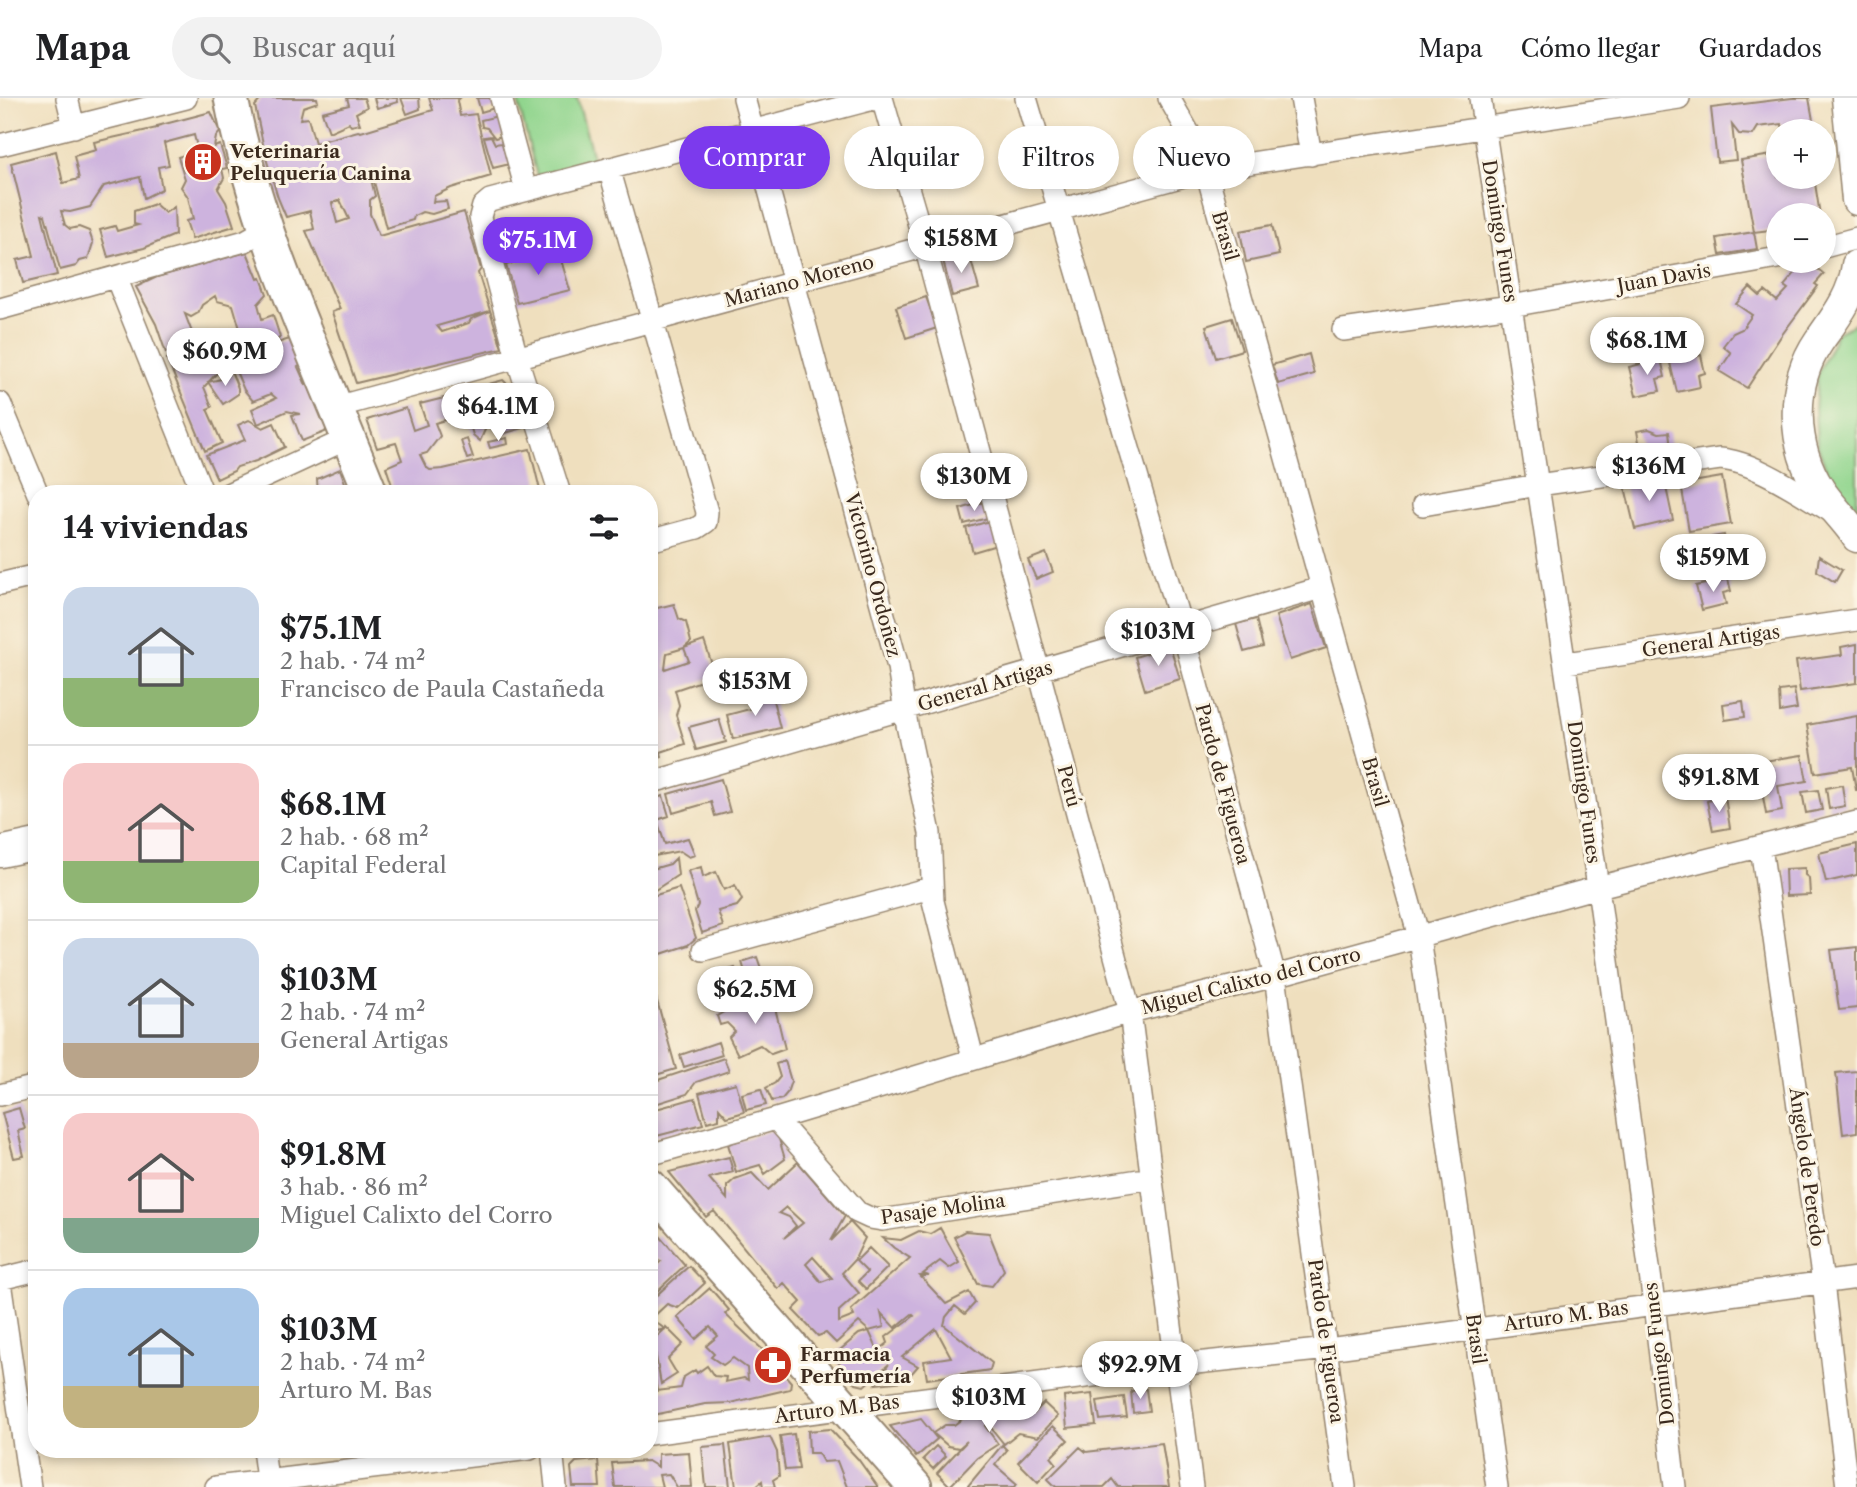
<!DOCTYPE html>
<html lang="es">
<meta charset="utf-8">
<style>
body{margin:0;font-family:"Libre Caslon Text",serif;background:#f2f2f2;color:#202124;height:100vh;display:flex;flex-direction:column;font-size:26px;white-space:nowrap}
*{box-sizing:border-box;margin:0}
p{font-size:23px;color:#757577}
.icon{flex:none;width:38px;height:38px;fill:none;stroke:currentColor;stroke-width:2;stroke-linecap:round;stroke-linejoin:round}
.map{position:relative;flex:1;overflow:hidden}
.side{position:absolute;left:28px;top:387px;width:630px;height:973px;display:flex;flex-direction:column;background:#fff;border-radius:28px;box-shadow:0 4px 10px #0003}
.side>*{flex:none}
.banner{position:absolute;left:679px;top:28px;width:665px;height:63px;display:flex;gap:14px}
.buttons{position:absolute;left:1766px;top:21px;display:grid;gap:14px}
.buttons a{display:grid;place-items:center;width:70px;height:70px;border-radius:50%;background:#fff;box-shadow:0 4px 10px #0003;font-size:35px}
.price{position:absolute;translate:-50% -60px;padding:0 16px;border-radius:24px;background:#fff;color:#222;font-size:23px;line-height:46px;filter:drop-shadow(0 2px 4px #0008)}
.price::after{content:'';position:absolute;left:50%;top:42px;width:21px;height:16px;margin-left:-10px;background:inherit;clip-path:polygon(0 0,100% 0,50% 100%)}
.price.selected{background:#7c3aed;color:#fff}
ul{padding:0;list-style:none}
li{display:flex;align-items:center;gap:21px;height:175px;padding:0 35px}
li+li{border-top:2px solid #e0e0e0}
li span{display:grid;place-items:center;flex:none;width:196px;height:140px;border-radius:21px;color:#555}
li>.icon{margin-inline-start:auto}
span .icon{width:84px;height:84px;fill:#fffc;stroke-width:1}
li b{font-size:30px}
h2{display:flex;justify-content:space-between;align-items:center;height:84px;padding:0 35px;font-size:30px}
.pill{padding:0 24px;border-radius:32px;background:#fff;box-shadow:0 4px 10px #0003;font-size:24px;line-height:63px}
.pill.selected{background:#7c3aed;color:#fff}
header{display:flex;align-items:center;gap:42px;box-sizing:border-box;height:98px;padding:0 35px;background:#fff;border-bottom:2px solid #e0e0e0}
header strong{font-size:33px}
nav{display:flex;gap:38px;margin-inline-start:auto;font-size:24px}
.search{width:490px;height:63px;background:#f2f2f2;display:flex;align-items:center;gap:18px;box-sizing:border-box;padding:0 24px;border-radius:38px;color:#757577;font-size:26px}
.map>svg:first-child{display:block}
.green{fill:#91d58e;stroke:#668056;stroke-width:2}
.building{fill:#cdb3de;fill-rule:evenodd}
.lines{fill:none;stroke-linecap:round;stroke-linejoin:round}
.street-casing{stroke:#95846e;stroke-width:24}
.secondary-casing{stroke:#95846e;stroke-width:33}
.primary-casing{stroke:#95846e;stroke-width:37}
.street{stroke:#fff;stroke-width:21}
.secondary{stroke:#fff;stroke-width:30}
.primary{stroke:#fff;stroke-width:33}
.labels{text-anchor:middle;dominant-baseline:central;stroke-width:6;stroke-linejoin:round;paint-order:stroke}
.poi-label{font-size:19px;font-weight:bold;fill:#3b2a1e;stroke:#fcf5e5;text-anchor:start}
.street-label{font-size:19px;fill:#3b2a1e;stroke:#fcf5e5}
</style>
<header>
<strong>Mapa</strong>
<div class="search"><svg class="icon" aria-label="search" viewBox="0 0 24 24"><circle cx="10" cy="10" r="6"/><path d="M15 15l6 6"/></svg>Buscar aquí</div>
<nav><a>Mapa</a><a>Cómo llegar</a><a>Guardados</a></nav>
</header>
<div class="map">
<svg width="1857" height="1389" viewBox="0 0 1857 1389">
<rect width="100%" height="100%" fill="#fcf5e5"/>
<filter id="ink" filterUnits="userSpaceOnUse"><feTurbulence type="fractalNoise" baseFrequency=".0143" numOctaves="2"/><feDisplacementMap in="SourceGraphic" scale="14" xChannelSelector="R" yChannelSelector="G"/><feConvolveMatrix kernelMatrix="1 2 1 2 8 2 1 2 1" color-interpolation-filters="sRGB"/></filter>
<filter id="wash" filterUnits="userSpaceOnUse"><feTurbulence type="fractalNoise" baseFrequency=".00686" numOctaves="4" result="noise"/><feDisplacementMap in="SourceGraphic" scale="28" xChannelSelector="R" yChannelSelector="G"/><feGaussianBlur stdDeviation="1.57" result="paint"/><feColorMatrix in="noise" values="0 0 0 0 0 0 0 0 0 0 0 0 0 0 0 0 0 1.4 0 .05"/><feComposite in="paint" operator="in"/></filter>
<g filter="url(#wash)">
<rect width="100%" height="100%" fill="#efdfbe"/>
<path class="green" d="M517 0H577L594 63 537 78Z
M1857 224V417L1834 393 1817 346 1815 312 1818 275 1837 235Z"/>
<g id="blocks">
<path class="building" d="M262 0H317L318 4 303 9 300 21 308 20 315 45 358 33 361 34 433 12 429 0H460L457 3 460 18 476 16 491 78 451 90 434 98 433 104 446 103 448 111 432 116 422 114 414 118 413 122 386 130 372 76H374L373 70 369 73 375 98 370 102V116L379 138 464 114 481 171 478 175 502 250 356 285 332 214 340 211 306 133 314 131 310 113 286 119 278 100 266 60 255 8ZM340 102 349 121 337 125 332 105ZM490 213 471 221 469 225 442 234 437 228Z
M347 0H364L367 9 356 15 360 26 351 28 349 25 329 34 322 14 349 7Z
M374 0H397L398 4 377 10Z
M401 0H419L420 11 407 16Z
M477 0H496L498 9 481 14Z
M1792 0H1809L1815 33H1783L1782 26 1758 29 1753 37 1739 36 1732 27 1736 62 1717 64 1711 10Z
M211 14 220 34 216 39 214 49 220 47 227 70 222 71 224 80 218 91 226 104 234 128 192 141 186 123 193 121 188 99 181 89 185 81 178 59 198 53 194 37 164 45 169 67 158 69 162 91 144 100 140 79 104 88 90 109 70 114 61 113 65 127 70 131 79 129 89 133 93 145 88 161 80 163 76 168 60 172 45 117 42 116 57 177 23 185 17 162 34 158 11 65 56 53 63 85 79 81 74 58 96 52 94 44 157 30V28Z
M498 18 505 37 495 40 487 30 482 29 481 22Z
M491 38 495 46 509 44 514 65 493 70 484 39Z
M1778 56V79H1814L1820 117H1778V131L1754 134 1741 62Z
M155 106 165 115 174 109 175 137 144 150 108 159 100 132 115 128 117 133 138 127 134 126V113Z
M1272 127 1279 157 1246 164 1240 133Z
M1754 134 1757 151 1720 157 1717 140Z
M558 152 570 192 517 205 506 167Z
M247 154 258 181 261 180 267 196 258 206 262 221 273 217 280 239 274 246 293 240 305 266 298 269 306 287 309 286 327 329 325 334 302 343 292 317 300 316 287 313 258 326 252 311 276 300 271 296 253 303 244 292 232 264 241 261 236 252 245 248 233 207 217 203 215 198 202 207 198 215 191 219 185 216 196 245 166 255 156 226 136 189 157 179Z
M969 155 979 191 952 198 943 162Z
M1801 168 1809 174 1814 168 1824 176 1815 186 1818 188 1781 238 1747 290 1719 273 1731 255 1723 248 1733 235 1742 231 1752 217 1736 206 1750 189 1760 198 1765 193 1777 203 1788 191 1784 188Z
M926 199 937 230 906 240 896 209Z
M1232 220 1242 252 1216 260 1206 228Z
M225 241 232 264 215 277 204 289 212 309 207 311 222 345 205 353 167 261 191 250 198 266 219 258 217 246Z
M1309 256 1314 276 1278 286 1272 267Z
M1701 257 1705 275 1698 277 1700 289 1677 294 1670 265Z
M1661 261 1665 279 1657 281 1660 293 1636 298 1629 269Z
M229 268 238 290V296L223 306 208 284 226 280Z
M503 282 512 291 523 330 502 336 489 286Z
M490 291 493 320 487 327 480 343 473 337 461 297Z
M452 298 458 318 435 325 440 338 427 355 420 357 426 369 430 372 443 371 530 351 541 396H395L386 369 402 362 396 345 377 350 367 322 406 310 413 332 427 327 420 306Z
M249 322 263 330 274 325 285 349 256 363 237 369 234 373 217 381 206 357 245 342 238 327Z
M1649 331 1659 335 1669 334 1671 350 1641 355 1637 333Z
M507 340 508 346 490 350 488 344Z
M467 341 473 359 467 361 461 343Z
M340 371 349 396H318L317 381Z
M1722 379 1731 426 1689 433 1681 386Z
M1664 380 1673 422 1635 431 1625 389Z
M984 404 988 420 964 426 960 411Z
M993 422 1000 446 973 454 966 430Z
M1724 437 1729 463 1716 465 1712 439Z
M1046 455 1053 474 1036 481 1028 462Z
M1819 458 1842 472 1835 484 1817 473Z
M1728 481 1731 493 1723 495 1726 506 1702 512 1696 488Z
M674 506 679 521 686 524 691 544 684 550 667 555 665 571 689 563 684 550 704 543 716 578 675 592 679 607 676 617 685 646 661 654 662 659 649 663V512Z
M1312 506 1326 550 1290 562 1276 518Z
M1256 521 1263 549 1244 554 1236 526Z
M1857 546V585L1800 593 1796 563 1842 557 1841 549Z
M1170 548 1180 581 1145 592 1135 559Z
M1794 591 1797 611 1780 614 1779 593Z
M771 594 780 630 733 641 727 617 750 611 757 597Z
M1743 603 1745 619 1725 622 1723 606Z
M1857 618V692H1856L1852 669 1815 675 1807 627Z
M719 621 726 644 696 652 689 629Z
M1802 657 1807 683 1778 688 1782 713 1766 716 1757 664Z
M721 681 730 714 715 718 711 704 673 715 668 696Z
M1842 687 1845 708 1829 711 1826 690Z
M1818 692 1822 712 1806 715 1802 694Z
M663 698 669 718 657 722 665 746 688 740 695 757 689 759 680 753 649 759V702Z
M1725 699 1730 730 1713 733 1707 703Z
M1857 746V777L1826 784 1819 755Z
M676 760 678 777 649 796V772L670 766Z
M701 769 703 779 716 774 724 792 735 787 742 802 737 808 718 813 723 828 702 835 695 813 698 807 688 773Z
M1805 770V777L1809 780 1810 797 1786 798 1785 771Z
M679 790 696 840 688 847 649 860V799Z
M1857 849V910L1839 912 1831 852Z
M757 859 764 879 748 884 742 864Z
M735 870 745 885V900L737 903 732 887 721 891 717 876Z
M649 874 676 971 649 979Z
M771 893 785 951 771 956 760 947 738 957 729 939 735 933 727 925 720 927 717 918 727 912 737 913 753 908 751 904 754 897Z
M718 944 722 957 684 969 680 957Z
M724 960 729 973 696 984 687 996 649 1008V985Z
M785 963 791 983 787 995 782 1001 772 1003 766 990 775 985 780 979 776 966Z
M1857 973V1034L1843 1036 1836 975Z
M736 985 744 1014 727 1019 719 1010V1021L707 1024 699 995Z
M761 991 766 1007 746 1012 742 996Z
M695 1000 703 1026 649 1040V1013Z
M19 1010 25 1031 18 1033 24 1058 14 1060 2 1015Z
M37 1014V1037L34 1038 29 1016Z
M776 1031 785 1061 765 1076 760 1067 736 1074 728 1046Z
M729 1059 733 1074 709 1080 727 1101V1088L735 1081 752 1075 768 1092 798 1064 845 1118 831 1143 850 1124 865 1140 855 1161 842 1175 859 1195 839 1213V1224L854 1218 851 1212 910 1160 894 1150 883 1140 901 1142 919 1133 930 1136 940 1130 959 1164 949 1170 940 1163 923 1176 929 1178H920L946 1206 969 1194 975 1205 965 1216 955 1208 946 1219 944 1227 992 1265 990 1272 927 1281 924 1263 951 1259 936 1231 902 1259 918 1268 905 1283 876 1286 889 1266 864 1288 856 1286 833 1258 859 1236 869 1233 878 1253 888 1245 886 1239 914 1218 912 1216 895 1230 881 1215 884 1229 869 1233 859 1224 836 1245 826 1235 818 1238 793 1212 801 1204 784 1185 778 1191 714 1113 706 1119 669 1074ZM786 1109 803 1125 784 1140 796 1128 789 1119 779 1115ZM813 1159 832 1180 821 1184 806 1166Z
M965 1133 989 1135 1004 1172 992 1188 978 1186 954 1139Z
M659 1137 685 1167 655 1195 649 1189V1174L661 1163 649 1158V1145Z
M869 1150 888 1169 866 1191 858 1183 867 1174 856 1163Z
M689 1168 705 1185 678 1210 667 1206 651 1221 665 1231 666 1229 683 1246 668 1261 677 1276 661 1286 653 1242 665 1231 649 1235V1204Z
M710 1190 729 1212 725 1216 766 1255 791 1284 790 1291 730 1305 705 1306 649 1318V1268L653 1267 657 1293 681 1290 684 1279 695 1272 697 1275 707 1268 714 1278 726 1279 725 1284 744 1280 748 1282 747 1270 733 1260 723 1267 711 1259 714 1256 706 1248 718 1238 710 1229 696 1241 677 1219Z
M1146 1291 1149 1313 1133 1315 1131 1293Z
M1092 1296 1096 1327 1067 1330 1064 1299Z
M1124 1299 1127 1319 1100 1322 1097 1303Z
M1023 1305 1034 1315 1044 1305 1058 1318 1038 1339 1018 1335 1004 1346 988 1326 985 1328 998 1346 977 1360 950 1388 937 1375 967 1343 959 1350 948 1348 933 1335 945 1327H954L975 1311H1006Z
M921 1321 937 1341 916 1359 890 1328Z
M1053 1328 1068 1342 1051 1359 1056 1365 1038 1384 1018 1364Z
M830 1331 858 1361 878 1389H847L837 1363 823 1364 818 1355H809L808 1333Z
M794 1336 799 1371 785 1372 780 1338Z
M770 1339 777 1354 779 1378 773 1382 775 1389H763L762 1383 755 1389H736L730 1346Z
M1162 1345 1169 1389H1118L1112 1381 1104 1389H1056L1048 1381 1080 1349 1086 1354Z
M725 1347 730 1389H706L702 1349Z
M1002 1347 1007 1352 995 1367 1017 1386 1015 1389H967Z
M936 1348 946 1358 933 1371 923 1361Z
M689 1354 692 1389H677L669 1376 659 1377 662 1389H615L612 1365 648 1363 658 1369V1356Z
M598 1362 600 1389H573L571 1369 576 1364Z"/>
</g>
</g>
<g filter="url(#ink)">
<use href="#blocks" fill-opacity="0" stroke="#95846e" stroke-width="2"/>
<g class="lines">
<defs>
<path id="street" d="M67 0 74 29
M501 0 526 92
M744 0 898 569 907 627 930 735 933 803 973 960
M882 0 925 148 1130 914 1192 1389
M1026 0 1182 531 1275 878 1345 1389
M1169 0 1198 51 1206 72 1419 839 1497 1389
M1301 0 1311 57
M1480 0 1598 789 1654 1206 1675 1389
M0 47 186 0
M609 70 707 414 706 424 697 430 649 443
M1824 149 1857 140
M116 179 203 396
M0 211 245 143 266 131
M1343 232 1511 208 1778 160
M0 305 38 396
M336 309 1206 72 1679 0
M228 396 349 340
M560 396 517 260 480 119 483 108 490 102 877 0
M1423 407 1538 387 1720 361C1755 363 1802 397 1834 415
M0 486 37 477
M1566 565 1857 522
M649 685 1321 490
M1761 749 1823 1185 1847 1389
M703 852 930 790
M0 997 37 988
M776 1021 857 1114 870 1120 882 1122 1152 1080
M649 1057 776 1021 1130 914 1275 878 1598 789 1857 724
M0 1181 37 1172
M0 1184 30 1389
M649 1336 1177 1267 1328 1251 1857 1180
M263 1351 268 1389
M552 1351 556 1389
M216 1389 530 1351"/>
<path id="secondary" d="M1847 0 1857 102
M1857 167C1853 198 1836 219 1819 243 1789 287 1792 349 1820 392 1831 409 1846 422 1857 439
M0 754 37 746"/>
<path id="primary" d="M231 0C257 137 320 266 371 396
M649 1087 915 1389"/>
</defs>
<use href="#street" class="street-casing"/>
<use href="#secondary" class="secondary-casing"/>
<use href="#primary" class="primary-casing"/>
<use href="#street" class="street"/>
<use href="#secondary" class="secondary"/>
<use href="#primary" class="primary"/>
</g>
</g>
<defs>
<symbol id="building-disc" viewBox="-11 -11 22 22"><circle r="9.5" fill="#c8321e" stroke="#fcf5e5"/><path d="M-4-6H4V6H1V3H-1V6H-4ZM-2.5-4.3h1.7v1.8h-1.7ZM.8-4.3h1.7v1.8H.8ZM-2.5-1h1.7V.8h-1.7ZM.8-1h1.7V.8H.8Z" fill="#fff"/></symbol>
<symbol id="pharmacy-disc" viewBox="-11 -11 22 22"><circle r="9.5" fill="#c8321e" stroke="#fcf5e5"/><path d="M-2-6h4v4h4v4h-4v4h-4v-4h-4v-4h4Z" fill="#fff"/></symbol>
</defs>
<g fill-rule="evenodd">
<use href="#building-disc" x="181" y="42" width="44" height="44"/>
<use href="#pharmacy-disc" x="751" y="1245" width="44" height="44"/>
</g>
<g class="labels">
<g class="poi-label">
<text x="230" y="53">Veterinaria<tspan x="230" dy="22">Peluquería Canina</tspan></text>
<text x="800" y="1256">Farmacia<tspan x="800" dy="22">Perfumería</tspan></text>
</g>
<g class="street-label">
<text transform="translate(1500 133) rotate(81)">Domingo Funes</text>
<text transform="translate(1225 138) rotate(74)">Brasil</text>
<text transform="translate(1664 180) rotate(-10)">Juan Davis</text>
<text transform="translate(799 183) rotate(-15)">Mariano Moreno</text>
<text transform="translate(873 477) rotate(75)">Victorino Ordoñez</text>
<text transform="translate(1711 543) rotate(-8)">General Artigas</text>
<text transform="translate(985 588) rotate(-16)">General Artigas</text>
<text transform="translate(1375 684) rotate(74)">Brasil</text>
<text transform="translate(1223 686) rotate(75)">Pardo de Figueroa</text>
<text transform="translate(1069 688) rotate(75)">Perú</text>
<text transform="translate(1584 694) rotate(82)">Domingo Funes</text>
<text transform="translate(1251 883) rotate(-14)">Miguel Calixto del Corro</text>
<text transform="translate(1807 1069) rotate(82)">Ángelo de Peredo</text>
<text transform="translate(943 1111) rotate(-8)">Pasaje Molina</text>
<text transform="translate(1566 1218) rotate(-8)">Arturo M. Bas</text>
<text transform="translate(1476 1241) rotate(82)">Brasil</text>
<text transform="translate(1326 1243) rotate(82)">Pardo de Figueroa</text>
<text transform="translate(1659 1256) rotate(-97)">Domingo Funes</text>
<text transform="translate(837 1311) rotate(-7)">Arturo M. Bas</text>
</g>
</g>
</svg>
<div class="buttons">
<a>+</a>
<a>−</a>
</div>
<b class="price" style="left:961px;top:177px">$158M</b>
<b class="price selected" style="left:538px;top:179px">$75.1M</b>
<b class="price" style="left:1647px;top:279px">$68.1M</b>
<b class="price" style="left:225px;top:290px">$60.9M</b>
<b class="price" style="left:498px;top:345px">$64.1M</b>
<b class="price" style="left:1649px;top:405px">$136M</b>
<b class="price" style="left:974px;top:415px">$130M</b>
<b class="price" style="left:1713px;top:496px">$159M</b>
<b class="price" style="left:1158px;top:570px">$103M</b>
<b class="price" style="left:755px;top:620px">$153M</b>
<b class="price" style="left:1719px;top:716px">$91.8M</b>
<b class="price" style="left:755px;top:928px">$62.5M</b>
<b class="price" style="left:1140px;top:1303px">$92.9M</b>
<b class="price" style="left:989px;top:1336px">$103M</b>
<div class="banner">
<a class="pill selected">Comprar</a>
<a class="pill">Alquilar</a>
<a class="pill">Filtros</a>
<a class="pill">Nuevo</a>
</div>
<section class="side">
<h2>14 viviendas<svg class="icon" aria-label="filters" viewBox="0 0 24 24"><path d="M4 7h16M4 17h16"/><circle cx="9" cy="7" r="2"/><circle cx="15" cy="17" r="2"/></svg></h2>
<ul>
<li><span style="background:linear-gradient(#c9d6e8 65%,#8fb573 0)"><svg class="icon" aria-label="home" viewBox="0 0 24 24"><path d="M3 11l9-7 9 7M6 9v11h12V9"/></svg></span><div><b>$75.1M</b><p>2 hab. · 74 m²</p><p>Francisco de Paula Castañeda</p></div></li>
<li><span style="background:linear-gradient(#f6c9c9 70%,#8fb573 0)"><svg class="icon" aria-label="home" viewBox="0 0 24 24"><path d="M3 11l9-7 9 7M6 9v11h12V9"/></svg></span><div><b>$68.1M</b><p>2 hab. · 68 m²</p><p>Capital Federal</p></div></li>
<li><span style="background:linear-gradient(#c9d6e8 75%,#b9a48a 0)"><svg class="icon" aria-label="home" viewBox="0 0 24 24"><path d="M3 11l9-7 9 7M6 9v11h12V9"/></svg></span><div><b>$103M</b><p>2 hab. · 74 m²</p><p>General Artigas</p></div></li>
<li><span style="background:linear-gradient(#f6c9c9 75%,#7fa58c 0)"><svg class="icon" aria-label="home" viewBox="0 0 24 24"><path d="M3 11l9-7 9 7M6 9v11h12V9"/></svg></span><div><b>$91.8M</b><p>3 hab. · 86 m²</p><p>Miguel Calixto del Corro</p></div></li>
<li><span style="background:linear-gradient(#a9c7e8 70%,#c2b280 0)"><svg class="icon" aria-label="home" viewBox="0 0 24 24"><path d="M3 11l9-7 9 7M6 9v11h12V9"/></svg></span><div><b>$103M</b><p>2 hab. · 74 m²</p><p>Arturo M. Bas</p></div></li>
</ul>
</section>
</div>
